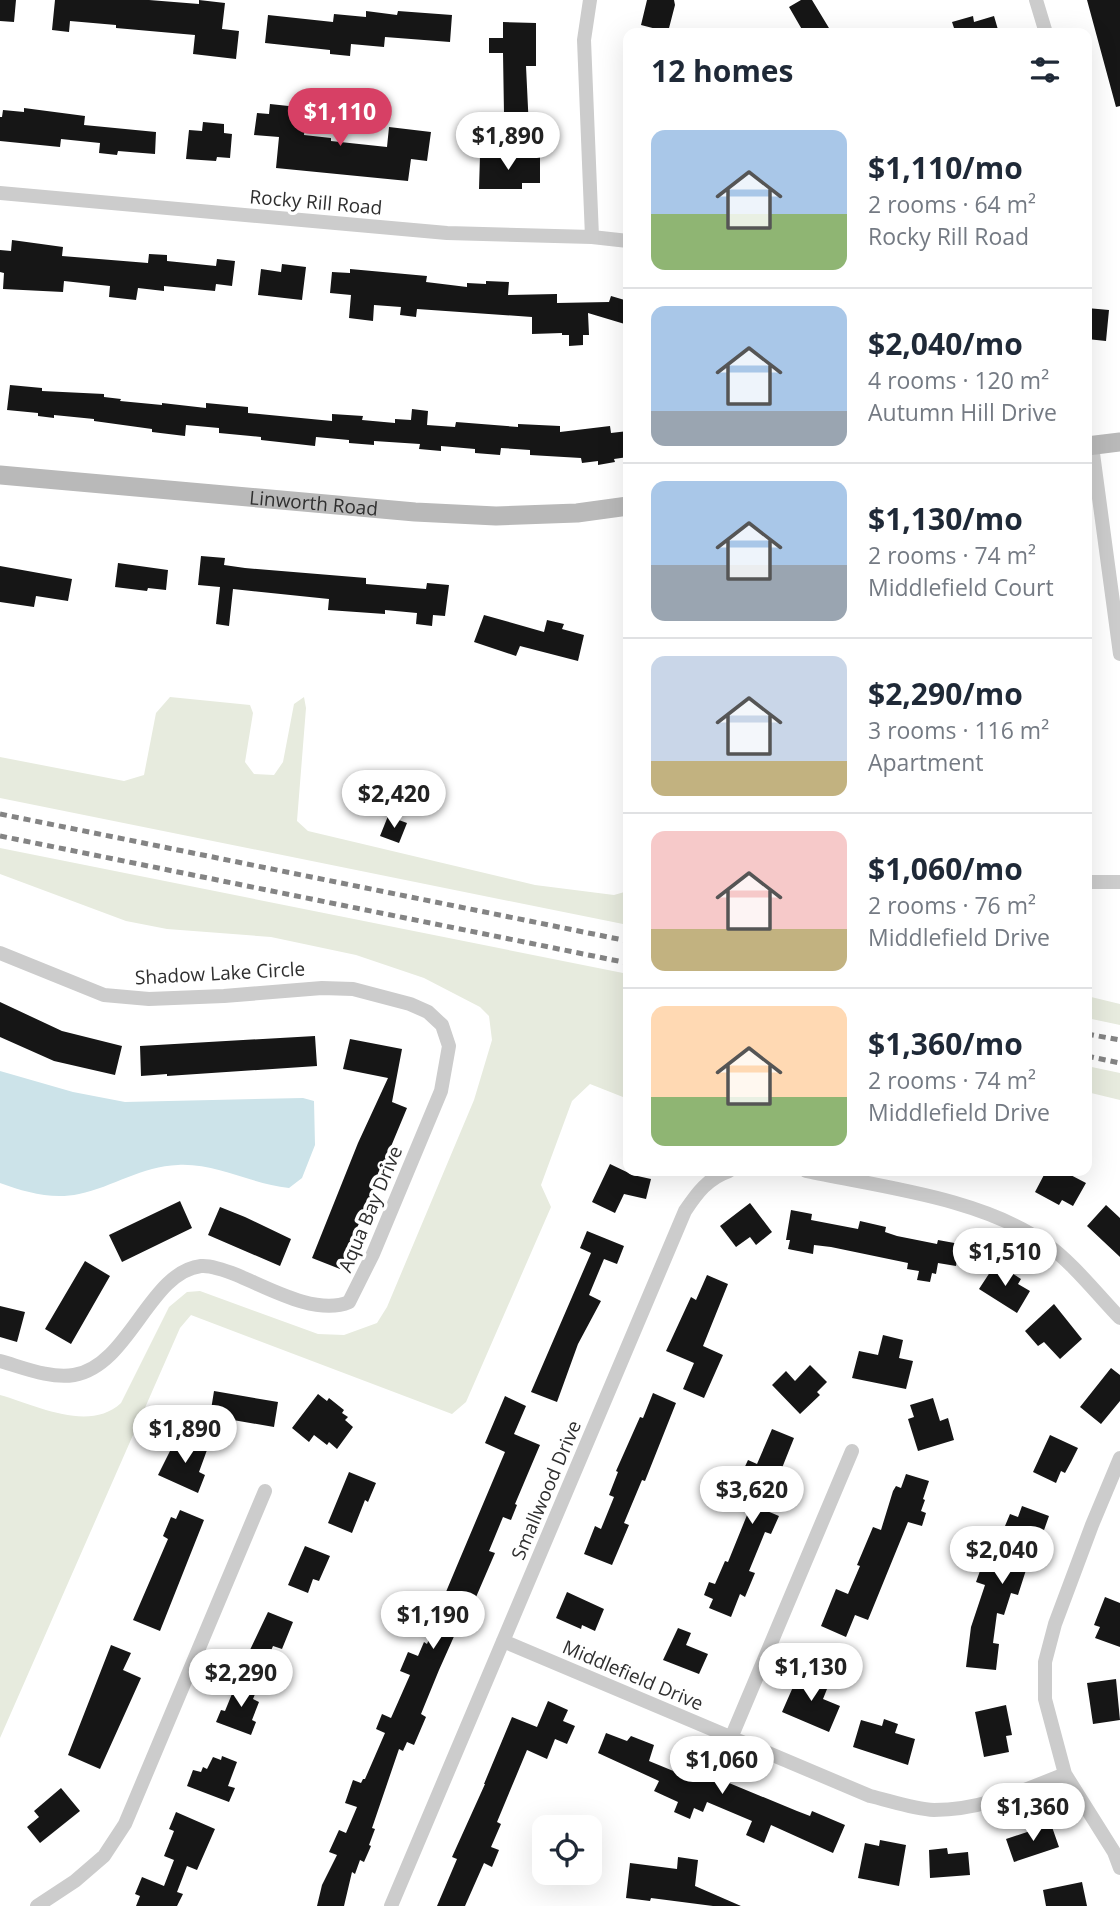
<!DOCTYPE html>
<meta charset="utf-8">
<style>
body{margin:0;font-family:"Open Sans",sans-serif;background:#f2f2f3;color:#1f2937;height:100vh;display:flex;flex-direction:column;font-size:26px;white-space:nowrap}
*{box-sizing:border-box;margin:0}
p{font-size:23px;color:#747a83}
.icon{flex:none;width:38px;height:38px;fill:none;stroke:currentColor;stroke-width:2;stroke-linecap:round;stroke-linejoin:round}
.map{position:relative;flex:1;overflow:hidden}
.side{position:absolute;left:623px;top:28px;width:469px;height:1148px;display:flex;flex-direction:column;background:#fff;border-radius:14px;box-shadow:0 7px 28px #0002}
.side>*{flex:none}
.controls{position:absolute;left:532px;top:1815px;display:grid;gap:14px}
.controls a{display:grid;place-items:center;width:70px;height:70px;border-radius:14px;background:#fff;box-shadow:0 7px 28px #0002;font-size:35px}
.price{position:absolute;translate:-50% -60px;padding:0 16px;border-radius:24px;background:#fff;color:#222;font-size:23px;line-height:46px;filter:drop-shadow(0 2px 4px #0008)}
.price::after{content:'';position:absolute;left:50%;top:42px;width:21px;height:16px;margin-left:-10px;background:inherit;clip-path:polygon(0 0,100% 0,50% 100%)}
.price.active{background:#d74065;color:#fff}
ul{padding:0;list-style:none}
li{display:flex;align-items:center;gap:21px;height:175px;padding:0 28px}
li+li{border-top:2px solid #e0e1e3}
li span{display:grid;place-items:center;flex:none;width:196px;height:140px;border-radius:14px;color:#555}
li>.icon{margin-inline-start:auto}
span .icon{width:84px;height:84px;fill:#fffc;stroke-width:1}
li b{font-size:30px}
h2{display:flex;justify-content:space-between;align-items:center;height:84px;padding:0 28px;font-size:30px}
.map>svg:first-child{display:block}
.green{fill:#e7ebde}
.water{fill:#cce3e9}
.building{fill:#161616}
.lines{fill:none;stroke-linecap:round;stroke-linejoin:round}
.street{stroke:#ccc;stroke-width:14}
.secondary{stroke:#b9b9b9;stroke-width:19}
.rail{stroke:#848484;stroke-width:5;stroke-dasharray:7 5;stroke-linecap:butt}
.labels{text-anchor:middle;dominant-baseline:central;stroke-width:7;stroke-linejoin:round;paint-order:stroke}
.street-label{font-size:19px;fill:#2f2f2f;stroke:#fff}
</style>
<div class="map">
<svg width="1120" height="1906" viewBox="0 0 1120 1906">
<rect width="100%" height="100%" fill="#fff"/>
<path class="green" d="M170 697 250 705 253 713 245 762 254 774 274 775 283 762 294 704 304 697 306 708 297 821 308 831 535 885 614 895 628 891V925L0 798V757L124 781 144 775 156 713Z
M0 848 628 974V1099L590 1084 572 1101 541 1185 551 1207 466 1402 452 1414 191 1315 180 1328 0 1738V1395C36 1405 89 1433 121 1403L169 1307 187 1292 200 1291 318 1334 344 1335 377 1323 387 1307 474 1100 492 1040 489 1016 480 1007 424 978 356 955 271 937 167 929 126 921 0 874Z
M1087 996 1120 1004V1025L1087 1018Z
M1087 1066 1120 1073V1100L1087 1092Z"/>
<path class="water" d="M0 1071 73 1092 125 1102 303 1098 314 1101 315 1145 302 1178 289 1188C251 1184 216 1163 178 1165 142 1166 113 1187 79 1194 52 1200 25 1192 0 1183Z"/>
<path class="building" d="M0 0H16L14 22 0 21Z
M55 0H149L199 4V0L225 3 222 29 239 31 236 59 193 54 195 35 116 28V25L70 21 69 32 52 30Z
M647 0H674L675 5 668 32 641 25Z
M801 0H812L832 33H804L789 7Z
M1087 0H1120V106L1116 107Z
M366 11 397 15 398 11 452 15 450 42 385 37 384 47 351 44 350 56 330 54V50L265 43 268 15 333 22 334 14 366 17Z
M973 16 974 22 994 16 999 33H949L948 30 954 28 952 22Z
M503 22 536 23V66H526L529 129 512 130 511 113 504 114 503 53H489V38H503Z
M270 104 307 108 304 135 331 138V141L387 147 389 127 431 132 427 161 411 159 408 181 276 168 279 137 254 135 257 113 269 114Z
M24 108 85 116 84 125 156 132 155 154 118 151 117 155 99 153 100 143 61 139 60 147 0 141V117H2L3 110 24 112Z
M203 122 224 124V133L232 134 230 158 217 157 216 161 186 159 189 130 202 131Z
M480 155 540 156V183H522V189H479Z
M12 240 63 247 62 256 148 263 149 254 167 255V261L216 266 217 259 235 261 232 286 216 284 215 291 164 286V291L138 288 136 300 109 297 110 286 64 281 63 292 3 289 4 273 0 272V250L11 251Z
M282 264 306 267 302 300 258 295 261 269 281 272Z
M350 269 427 276 426 282 467 287V283L486 284V281L509 282 508 295 557 294V303L609 302 611 296 628 301V325L588 313 589 335H583V345L569 346V335H562V333L532 334V317L417 309 416 317 400 315 401 307 374 305 373 321 349 318 351 295 330 293 332 272 350 273Z
M1087 308 1109 310 1106 341 1087 339Z
M10 385 42 388V391L104 394V397L121 399 120 401 162 405V403L206 408V403L248 407V413L332 421V414L363 416 362 420 395 423V419L411 420 412 409 428 411 427 425 455 427 456 422 518 427V424L560 426V432L610 426 611 433 628 431V457L614 459 615 462 598 465V461L582 463 581 458 530 455V450L501 448 500 455 475 453V449L441 446V451L419 449 420 444 374 441V445L349 443V440L316 437 315 446 261 440V437L219 433V428L186 425 185 436 152 432V429L94 421V419L54 415V418L38 416V413L7 410Z
M201 556 225 558 224 565 245 568 366 578V584L426 589 427 583 449 585 445 616 433 615 432 626 416 624 417 613 385 610V614L328 610 329 599 233 589 229 626 216 624 220 587 198 585Z
M118 563 168 570 166 590 148 588 147 591 115 587Z
M0 566 72 579 68 601 36 596 34 607 0 602Z
M484 615 544 632 547 620 564 624 562 629 584 635 578 661 520 646 516 656 474 642Z
M388 816 407 823 399 843 380 836Z
M0 1002 62 1031 122 1046 115 1075 54 1061 0 1037Z
M315 1036 317 1066 167 1076V1074L141 1076 140 1046Z
M350 1039 402 1049 392 1102 407 1108 340 1269 312 1258 358 1143 388 1078 343 1069Z
M610 1164 633 1175 651 1179 646 1199 624 1194 615 1213 592 1202Z
M1046 1171H1063L1086 1183 1073 1206 1062 1200 1059 1205 1035 1192Z
M180 1201 192 1228 122 1262 109 1235Z
M750 1203 772 1232 756 1245 750 1237 736 1247 720 1226Z
M1106 1205 1120 1218V1257L1087 1226Z
M220 1207 245 1217 291 1239 280 1266 208 1235Z
M791 1210 812 1214 811 1220 858 1229 860 1221 886 1227 885 1232 897 1236 937 1244 938 1240 960 1244 956 1266 938 1263 936 1274 932 1273 930 1282 917 1280 919 1271 907 1269 908 1263 831 1247 814 1245 813 1254 788 1249 790 1240H786Z
M587 1231 624 1246 617 1264 604 1259 589 1295 601 1301 578 1344 557 1402 531 1392 591 1253 580 1248Z
M85 1261 110 1276 71 1344 45 1329Z
M996 1263 1021 1279 1018 1284 1030 1291 1017 1313 979 1289Z
M707 1275 728 1284 703 1346 723 1355 704 1398 683 1389 694 1363 666 1351 691 1297 696 1300Z
M1054 1304 1082 1339 1060 1359 1044 1342 1038 1346 1025 1331Z
M0 1306 25 1312 17 1342 0 1337Z
M883 1335 903 1340 899 1358 913 1361 906 1389 852 1378 859 1351 878 1355Z
M810 1365 827 1382 817 1392 820 1395 800 1414 772 1385 786 1371 795 1381Z
M1111 1368 1120 1375V1401L1101 1424 1080 1407Z
M214 1391 278 1402 274 1427 210 1416Z
M653 1393 676 1403 645 1481 642 1480 624 1523 629 1525 612 1565 584 1554 595 1526 601 1529 614 1497 609 1495 618 1472 616 1471 640 1417 643 1418Z
M318 1394 327 1401 329 1398 344 1410 342 1413 348 1417 345 1420 353 1427 337 1449 329 1442 327 1445 314 1435 309 1442 292 1428Z
M505 1396 526 1406 514 1434 540 1445 515 1504 517 1505 511 1520 503 1517 489 1551 495 1553 464 1625 460 1623 439 1670 421 1714 426 1717 414 1745 407 1742 403 1751 399 1749 372 1828 375 1829 369 1845 371 1846 364 1862 360 1860 355 1874 352 1872 344 1906H317L322 1885 337 1855 329 1852 339 1830 346 1833 357 1807 345 1803 353 1780 361 1783 363 1779H365L385 1733 376 1729 382 1714 391 1718 410 1675 400 1671 408 1652 418 1656 424 1642 427 1644 445 1600 443 1599 456 1568 505 1452 485 1443Z
M933 1398 940 1421 948 1418 954 1440 918 1451 908 1419 914 1417 910 1405Z
M772 1429 794 1438 780 1473 783 1474 767 1511 779 1516 771 1534 765 1532 749 1571 755 1573 745 1597 740 1594 731 1617 709 1608 713 1599 704 1595 709 1582 715 1584 725 1561 728 1562 760 1483 741 1475 748 1460 757 1464Z
M1050 1435 1078 1448 1071 1462 1065 1473 1061 1471 1056 1483 1033 1472Z
M177 1437 207 1450 199 1472 205 1475 198 1493 158 1475Z
M349 1472 376 1483 368 1502 365 1500 352 1533 328 1523Z
M906 1474 929 1481 923 1499 925 1500 921 1511 926 1513 922 1526 908 1522 868 1620 855 1615 846 1637 821 1626 836 1589 848 1594 860 1566 857 1565 873 1527 881 1530 893 1491 896 1486 901 1488Z
M1022 1506 1049 1516 1043 1533 1038 1531 1024 1570H1026L1018 1595 1011 1593 1004 1615 997 1613 993 1643 999 1644 996 1670 966 1667 971 1627 985 1585 976 1582 985 1557 1002 1562 1014 1529 1005 1526 1010 1514 1018 1517Z
M180 1510 204 1520 160 1631 133 1620 168 1539 163 1536 171 1517 176 1519Z
M305 1546 330 1556 319 1581 313 1579 308 1593 288 1585Z
M567 1592 604 1609 595 1631 582 1625 581 1629 556 1618Z
M1105 1597 1120 1603V1647L1095 1638 1100 1627 1094 1625Z
M268 1612 293 1622 282 1649 273 1646 267 1660 249 1652Z
M678 1628 691 1633 686 1645 708 1654 699 1674 663 1660Z
M111 1645 131 1653 123 1670 141 1678 100 1769 68 1755Z
M800 1671 820 1679 817 1685 827 1689 823 1699 840 1706 829 1732 782 1712Z
M238 1679 258 1687 253 1699 259 1702 252 1720 256 1722 251 1735 216 1722 221 1710 225 1711Z
M1116 1679 1120 1720 1093 1724 1087 1683Z
M548 1701 568 1710 563 1721 575 1726 567 1744 555 1739 547 1759 527 1750 497 1822 501 1824 491 1847 499 1850 492 1867 484 1863 465 1906H437L457 1859 452 1857 485 1784H484L512 1717 537 1727Z
M1006 1705 1012 1735 1006 1736 1009 1752 984 1757 975 1712Z
M884 1719 898 1724 895 1733 915 1739 908 1765 853 1747 861 1720 882 1726Z
M606 1733 627 1741 631 1736 654 1745 649 1761 688 1777 694 1763 719 1774 717 1778 797 1811 810 1816 812 1811 845 1825 833 1853 771 1825 764 1843 746 1835 752 1821 707 1802 703 1812 694 1808 690 1819 674 1812 678 1802 654 1791 659 1781 598 1753Z
M222 1756 237 1762 228 1786 235 1788 229 1802 187 1786 193 1770 201 1772 203 1767 207 1769 213 1757 221 1760Z
M61 1788 80 1811 40 1843 27 1827 39 1817 34 1811Z
M176 1812 215 1829 197 1870 187 1866 177 1892 183 1894 177 1906H136L140 1896 135 1894 142 1877 164 1886 174 1860 164 1856 174 1831 169 1829Z
M1051 1824 1059 1847 1014 1862 1006 1839Z
M880 1840 906 1845 899 1886 858 1878 865 1843 879 1846Z
M947 1848 948 1854 968 1852 970 1875 930 1878 929 1850Z
M678 1857 698 1860 695 1886 741 1906H713L651 1898 650 1901 626 1898 630 1863 677 1869Z
M1082 1882 1087 1906H1046L1043 1890Z"/>
<g class="lines">
<path class="street" d="M590 0 584 40 592 237
M1036 0 1046 33
M0 193 447 233 592 237 628 241
M1092 446 1120 654
M1087 882H1120
M0 953 104 995 149 999 224 996 322 988 353 989 410 1004 428 1012 442 1025 449 1046 441 1091 373 1254 349 1302C317 1316 268 1288 237 1275 227 1271 212 1265 201 1266 149 1272 130 1365 74 1375 50 1379 22 1367 0 1361
M806 1171C881 1187 981 1198 1045 1243 1073 1263 1096 1293 1120 1318
M1120 1458 1092 1525 1055 1624 1045 1662V1699L1065 1774 1114 1852 1120 1868
M503 1641 870 1796C891 1801 914 1809 934 1810 982 1810 1022 1791 1065 1774
M731 1738 852 1451
M37 1906 75 1881 104 1856 125 1824 265 1491
M391 1906 685 1211C697 1193 708 1178 729 1171"/>
<g class="secondary">
<path d="M1087 446 1120 442"/>
<path id="s1" d="M0 475 415 512 496 516 577 513 628 506"/>
</g>
<path class="rail" d="M0 814 628 941
M0 836 628 963
M1087 1034 1120 1040
M1087 1056 1120 1063"/>
</g>
<g class="labels">
<g class="street-label">
<text transform="translate(316 202) rotate(5)">Rocky Rill Road</text>
<text stroke="none"><textPath href="#s1" startOffset="315">Linworth Road</textPath></text>
<text transform="translate(220 973) rotate(-3)">Shadow Lake Circle</text>
<text transform="translate(370 1209) rotate(-67)">Aqua Bay Drive</text>
<text transform="translate(546 1490) rotate(-67)">Smallwood Drive</text>
<text transform="translate(633 1675) rotate(23)">Middlefield Drive</text>
</g>
</g>
</svg>
<div class="controls">
<a><svg class="icon" aria-label="locate" viewBox="0 0 24 24"><circle cx="12" cy="12" r="6"/><path d="M12 2v4M12 18v4M2 12h4M18 12h4"/></svg></a>
</div>
<b class="price active" style="left:340px;top:148px">$1,110</b>
<b class="price" style="left:508px;top:172px">$1,890</b>
<b class="price" style="left:394px;top:830px">$2,420</b>
<b class="price" style="left:1005px;top:1288px">$1,510</b>
<b class="price" style="left:185px;top:1465px">$1,890</b>
<b class="price" style="left:752px;top:1526px">$3,620</b>
<b class="price" style="left:1002px;top:1586px">$2,040</b>
<b class="price" style="left:433px;top:1651px">$1,190</b>
<b class="price" style="left:811px;top:1703px">$1,130</b>
<b class="price" style="left:241px;top:1709px">$2,290</b>
<b class="price" style="left:722px;top:1796px">$1,060</b>
<b class="price" style="left:1033px;top:1843px">$1,360</b>
<section class="side">
<h2>12 homes<svg class="icon" aria-label="filters" viewBox="0 0 24 24"><path d="M4 7h16M4 17h16"/><circle cx="9" cy="7" r="2"/><circle cx="15" cy="17" r="2"/></svg></h2>
<ul>
<li><span style="background:linear-gradient(#a9c7e8 60%,#8fb573 0)"><svg class="icon" aria-label="home" viewBox="0 0 24 24"><path d="M3 11l9-7 9 7M6 9v11h12V9"/></svg></span><div><b>$1,110/mo</b><p>2 rooms · 64 m²</p><p>Rocky Rill Road</p></div></li>
<li><span style="background:linear-gradient(#a9c7e8 75%,#9aa5b1 0)"><svg class="icon" aria-label="home" viewBox="0 0 24 24"><path d="M3 11l9-7 9 7M6 9v11h12V9"/></svg></span><div><b>$2,040/mo</b><p>4 rooms · 120 m²</p><p>Autumn Hill Drive</p></div></li>
<li><span style="background:linear-gradient(#a9c7e8 60%,#9aa5b1 0)"><svg class="icon" aria-label="home" viewBox="0 0 24 24"><path d="M3 11l9-7 9 7M6 9v11h12V9"/></svg></span><div><b>$1,130/mo</b><p>2 rooms · 74 m²</p><p>Middlefield Court</p></div></li>
<li><span style="background:linear-gradient(#c9d6e8 75%,#c2b280 0)"><svg class="icon" aria-label="home" viewBox="0 0 24 24"><path d="M3 11l9-7 9 7M6 9v11h12V9"/></svg></span><div><b>$2,290/mo</b><p>3 rooms · 116 m²</p><p>Apartment</p></div></li>
<li><span style="background:linear-gradient(#f6c9c9 70%,#c2b280 0)"><svg class="icon" aria-label="home" viewBox="0 0 24 24"><path d="M3 11l9-7 9 7M6 9v11h12V9"/></svg></span><div><b>$1,060/mo</b><p>2 rooms · 76 m²</p><p>Middlefield Drive</p></div></li>
<li><span style="background:linear-gradient(#ffd9b3 65%,#8fb573 0)"><svg class="icon" aria-label="home" viewBox="0 0 24 24"><path d="M3 11l9-7 9 7M6 9v11h12V9"/></svg></span><div><b>$1,360/mo</b><p>2 rooms · 74 m²</p><p>Middlefield Drive</p></div></li>
</ul>
</section>
</div>
